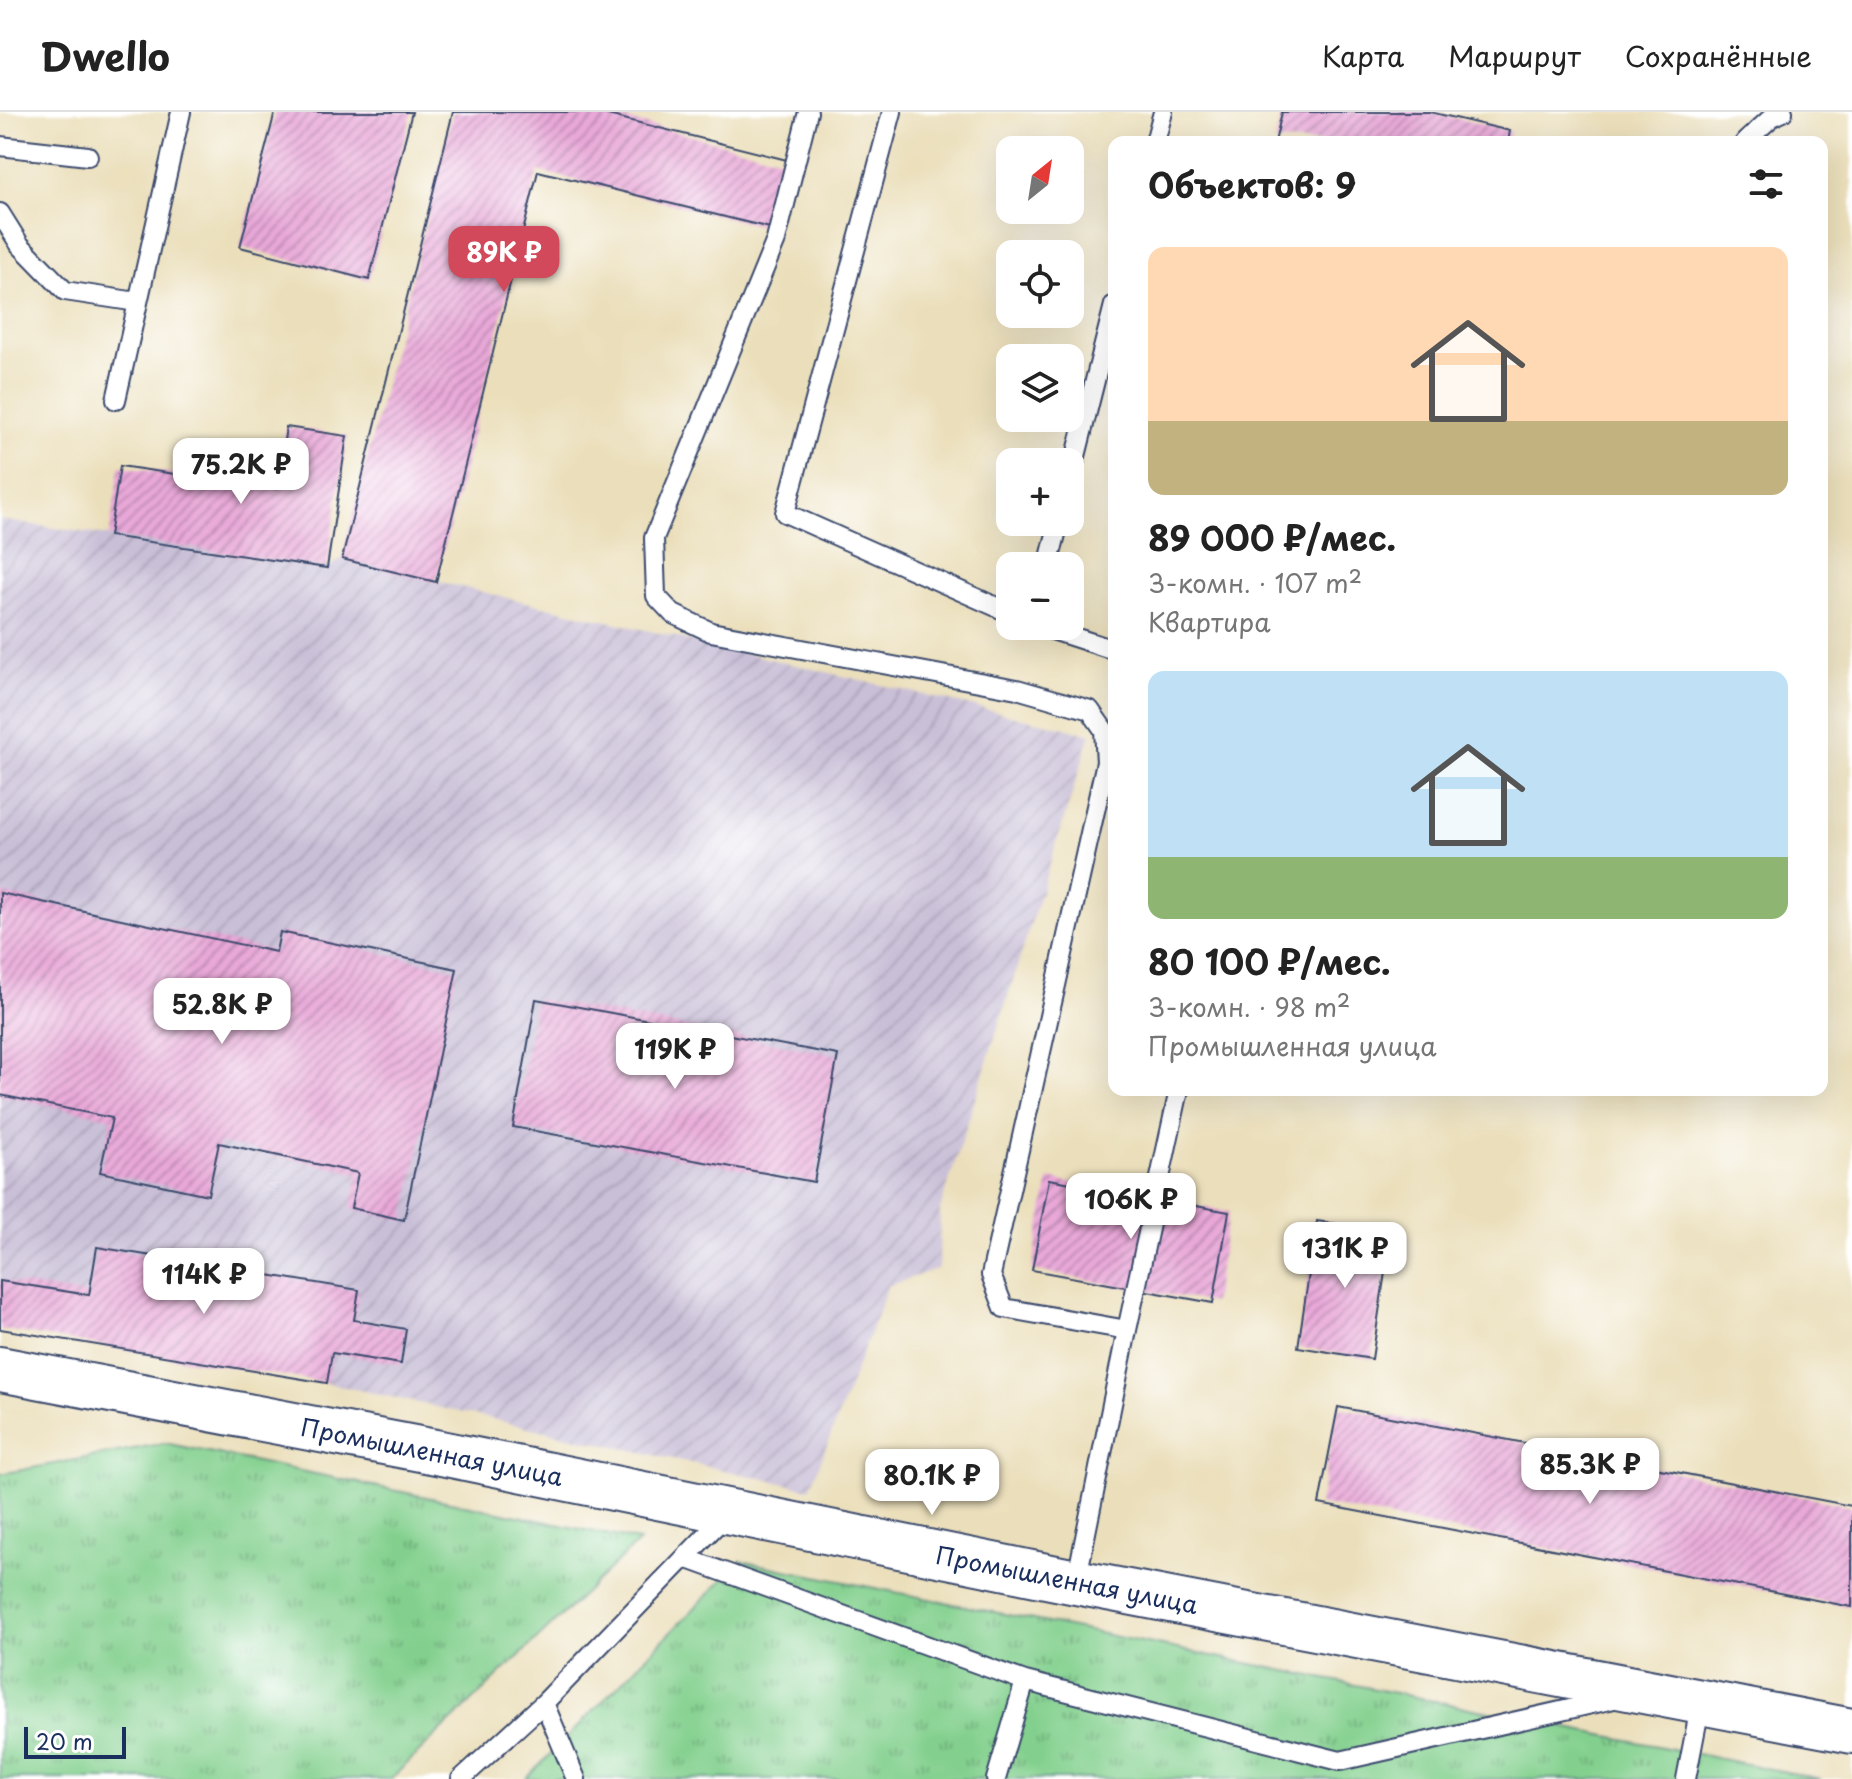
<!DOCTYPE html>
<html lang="ru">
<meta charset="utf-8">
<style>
body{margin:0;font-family:"Playpen Sans",sans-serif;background:#f2f2f2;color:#222;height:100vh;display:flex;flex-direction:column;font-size:30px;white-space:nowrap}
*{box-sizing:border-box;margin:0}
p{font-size:26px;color:#767676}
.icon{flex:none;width:44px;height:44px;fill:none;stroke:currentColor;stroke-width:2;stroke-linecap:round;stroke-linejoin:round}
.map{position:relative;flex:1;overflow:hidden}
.side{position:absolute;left:1108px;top:24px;width:720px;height:960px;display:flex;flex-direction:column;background:#fff;border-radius:16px;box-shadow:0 8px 32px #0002}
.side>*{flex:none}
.needle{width:52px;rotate:30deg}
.fabs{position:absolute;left:996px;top:24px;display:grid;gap:16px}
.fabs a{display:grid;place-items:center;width:88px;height:88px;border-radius:16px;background:#fff;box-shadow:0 8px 32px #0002;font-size:40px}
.scale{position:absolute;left:24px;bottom:20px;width:102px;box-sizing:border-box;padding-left:8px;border:4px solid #1b2f5e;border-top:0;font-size:22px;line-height:28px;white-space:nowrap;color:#1b2f5e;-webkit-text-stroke:6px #fff;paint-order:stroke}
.price{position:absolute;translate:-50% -68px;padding:0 18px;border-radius:16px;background:#fff;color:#222;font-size:26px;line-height:52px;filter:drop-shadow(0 2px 4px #0008)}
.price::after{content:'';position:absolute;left:50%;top:48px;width:24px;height:18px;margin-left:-12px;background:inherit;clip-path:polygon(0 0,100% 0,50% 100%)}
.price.active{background:#d1495b;color:#fff}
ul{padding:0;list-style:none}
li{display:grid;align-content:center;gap:16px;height:424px;padding:0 40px}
li span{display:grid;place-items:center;height:248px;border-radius:16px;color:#555}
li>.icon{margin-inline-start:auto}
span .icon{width:144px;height:144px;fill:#fffc;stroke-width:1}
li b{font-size:34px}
h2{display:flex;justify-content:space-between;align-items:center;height:96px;padding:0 40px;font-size:34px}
header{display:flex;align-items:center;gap:48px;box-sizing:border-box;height:112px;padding:0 40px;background:#fff;border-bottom:2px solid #e0e0e0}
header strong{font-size:38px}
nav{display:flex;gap:44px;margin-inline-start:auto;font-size:28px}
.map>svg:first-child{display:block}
.industrial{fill:url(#industrial-furrows)}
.grass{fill:url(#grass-tufts);stroke:#4f8076;stroke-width:2}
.building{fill:url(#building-hatch)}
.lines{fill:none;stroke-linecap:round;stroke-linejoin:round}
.lane-casing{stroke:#3a496c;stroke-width:22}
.secondary-casing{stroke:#3a496c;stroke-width:48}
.lane{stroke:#fff;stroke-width:18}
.secondary{stroke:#fff;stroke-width:44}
.labels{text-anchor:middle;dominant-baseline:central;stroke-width:6;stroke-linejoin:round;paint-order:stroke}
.street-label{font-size:24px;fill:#1b2f5e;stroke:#fff}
</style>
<header>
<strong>Dwello</strong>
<nav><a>Карта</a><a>Маршрут</a><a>Сохранённые</a></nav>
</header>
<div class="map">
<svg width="1852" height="1667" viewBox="0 0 1852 1667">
<defs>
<pattern id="industrial-furrows" width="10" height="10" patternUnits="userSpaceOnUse" patternTransform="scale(2)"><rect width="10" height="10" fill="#c9bfd7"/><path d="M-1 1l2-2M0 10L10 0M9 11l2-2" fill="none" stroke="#aca4bb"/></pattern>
<pattern id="grass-tufts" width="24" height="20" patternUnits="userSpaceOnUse" patternTransform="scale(2)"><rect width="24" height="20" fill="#83d08e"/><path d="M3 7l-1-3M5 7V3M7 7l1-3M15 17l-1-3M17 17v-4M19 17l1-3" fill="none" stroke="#6aa977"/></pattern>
<pattern id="building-hatch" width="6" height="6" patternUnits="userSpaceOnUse" patternTransform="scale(2)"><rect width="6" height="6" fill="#e9a8d8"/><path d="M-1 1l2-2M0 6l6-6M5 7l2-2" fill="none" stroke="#bc89b2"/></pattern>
</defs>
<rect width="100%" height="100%" fill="#fff"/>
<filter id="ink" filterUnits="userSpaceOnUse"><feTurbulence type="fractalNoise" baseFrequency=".0125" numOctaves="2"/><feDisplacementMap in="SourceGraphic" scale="16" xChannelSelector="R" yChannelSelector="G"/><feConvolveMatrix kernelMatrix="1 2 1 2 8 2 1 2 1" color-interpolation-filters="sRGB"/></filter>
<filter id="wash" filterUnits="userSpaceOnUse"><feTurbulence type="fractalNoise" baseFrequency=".006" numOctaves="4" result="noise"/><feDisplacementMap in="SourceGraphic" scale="32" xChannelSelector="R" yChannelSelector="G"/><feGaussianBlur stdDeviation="1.8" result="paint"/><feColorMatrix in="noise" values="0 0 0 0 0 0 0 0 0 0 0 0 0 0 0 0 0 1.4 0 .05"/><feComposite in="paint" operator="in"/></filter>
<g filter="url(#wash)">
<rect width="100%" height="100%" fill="#ebdfbb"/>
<path class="industrial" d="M0 408 327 456 342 447 1091 622 940 1098 939 1156 888 1174 810 1377 327 1271 0 1217Z"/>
<path class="grass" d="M165 1331 639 1429 391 1667H0V1362Z
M741 1449 1821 1667H526Z"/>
<g id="blocks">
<path class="building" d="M275 0H412L369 168 240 135Z
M453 0H596L787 48 770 116 538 59 436 470 342 447Z
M1282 0H1430L1510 19 1508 30H1275Z
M286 315 347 324 327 456 109 424 120 354 277 377Z
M0 781 276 840 280 820 457 857 404 1108 351 1096 358 1061 219 1031 208 1083 100 1060 112 1006 0 983Z
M536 887 838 943 814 1070 513 1015Z
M1049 1067 1229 1100 1213 1191 1032 1158Z
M1317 1109 1391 1120 1372 1247 1298 1235Z
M97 1135 359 1178 354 1208 406 1217 401 1252 332 1241 327 1271 0 1217V1169L89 1183Z
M1338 1295 1852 1394V1495L1319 1392Z"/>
</g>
</g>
<g filter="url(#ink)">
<use href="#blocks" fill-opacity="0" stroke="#3a496c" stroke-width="2"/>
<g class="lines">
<defs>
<path id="lane" d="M808 0 776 128 654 426 656 484 673 502 711 520 1017 577 1090 598 1104 618 1106 650 991 1163 1004 1196 1127 1218 1076 1470
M892 0 785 401 1010 501
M1155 30 1163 0
M1745 30 1772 5 1783 0
M0 34 88 44
M0 101 20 133 65 179 137 190
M116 288 181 0
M1070 368 1114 193
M1048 454 1059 410
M1040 514 1114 538
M1127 1218 1179 978
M685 1446 1025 1569 1340 1649 1614 1587
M544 1591 576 1667
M461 1667 544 1591 729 1400
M996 1667 1025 1569
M1686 1667 1701 1590"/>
<path id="secondary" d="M0 1257 441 1341 1076 1470 1852 1619"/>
</defs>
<use href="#lane" class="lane-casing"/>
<use href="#secondary" class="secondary-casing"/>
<use href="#lane" class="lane"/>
<use href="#secondary" class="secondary"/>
</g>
</g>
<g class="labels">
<g class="street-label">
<text transform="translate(432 1339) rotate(11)">Промышленная улица</text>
<text transform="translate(1067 1467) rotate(11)">Промышленная улица</text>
</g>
</g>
</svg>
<div class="fabs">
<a><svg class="needle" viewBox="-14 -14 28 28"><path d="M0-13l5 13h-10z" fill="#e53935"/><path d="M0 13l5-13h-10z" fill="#767676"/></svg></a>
<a><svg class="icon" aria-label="locate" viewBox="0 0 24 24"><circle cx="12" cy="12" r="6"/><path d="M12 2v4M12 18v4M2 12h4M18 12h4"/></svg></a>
<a><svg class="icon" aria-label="layers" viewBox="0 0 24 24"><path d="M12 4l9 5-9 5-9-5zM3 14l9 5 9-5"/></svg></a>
<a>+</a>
<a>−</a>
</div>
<div class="scale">20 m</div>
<b class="price active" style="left:504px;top:182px">89K ₽</b>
<b class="price" style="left:241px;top:394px">75.2K ₽</b>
<b class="price" style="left:222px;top:934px">52.8K ₽</b>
<b class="price" style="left:675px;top:979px">119K ₽</b>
<b class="price" style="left:1131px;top:1129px">106K ₽</b>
<b class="price" style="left:1345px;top:1178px">131K ₽</b>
<b class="price" style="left:204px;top:1204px">114K ₽</b>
<b class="price" style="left:1590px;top:1394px">85.3K ₽</b>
<b class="price" style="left:932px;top:1405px">80.1K ₽</b>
<section class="side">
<h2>Объектов: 9<svg class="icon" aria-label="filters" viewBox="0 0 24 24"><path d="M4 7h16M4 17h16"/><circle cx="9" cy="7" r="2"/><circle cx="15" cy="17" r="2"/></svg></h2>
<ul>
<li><span style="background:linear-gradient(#ffd9b3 70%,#c2b280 0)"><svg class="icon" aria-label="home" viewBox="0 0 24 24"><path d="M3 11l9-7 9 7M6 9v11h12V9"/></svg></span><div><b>89 000 ₽/мес.</b><p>3-комн. · 107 m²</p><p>Квартира</p></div></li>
<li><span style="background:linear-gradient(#bfe0f5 75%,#8fb573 0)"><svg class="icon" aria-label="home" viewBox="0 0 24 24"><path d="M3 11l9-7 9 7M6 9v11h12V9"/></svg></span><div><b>80 100 ₽/мес.</b><p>3-комн. · 98 m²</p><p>Промышленная улица</p></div></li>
</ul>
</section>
</div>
